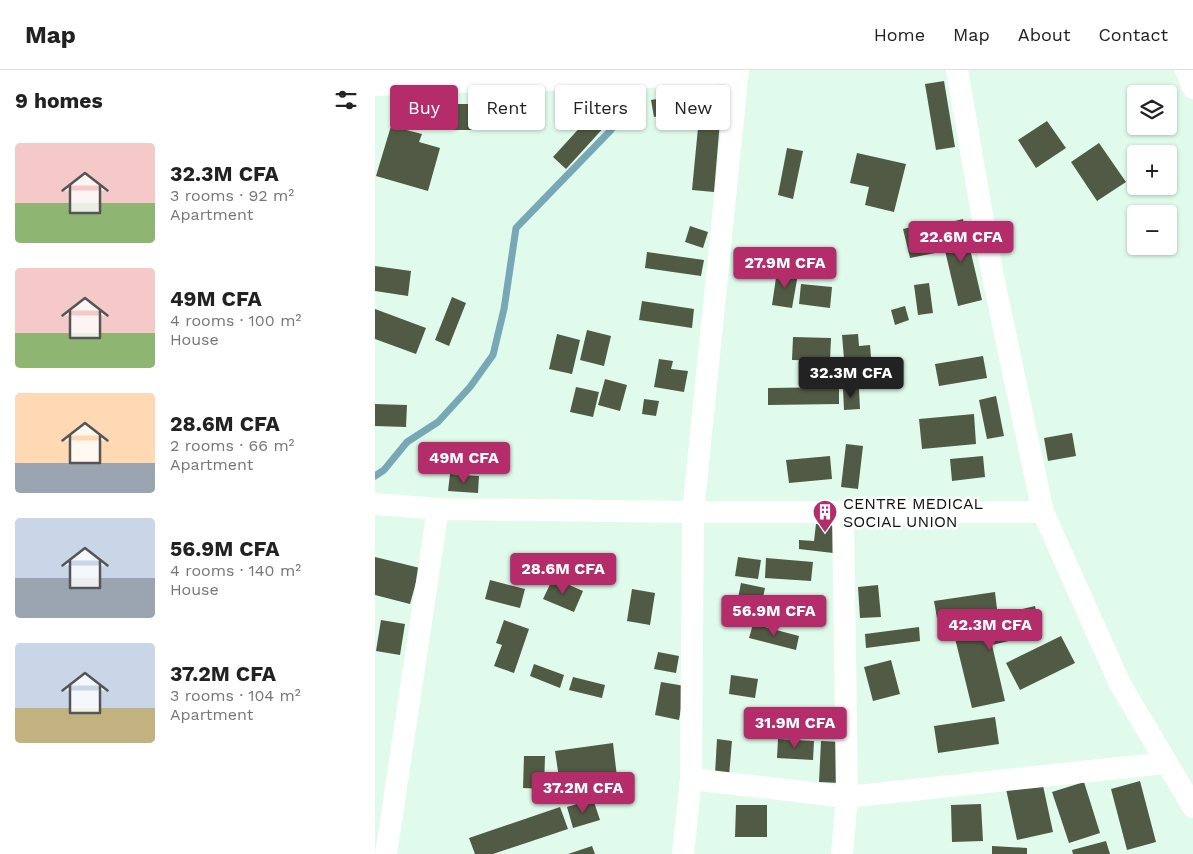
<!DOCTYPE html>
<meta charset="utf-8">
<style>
body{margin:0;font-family:"Work Sans",sans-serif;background:#f2f2f2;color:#222;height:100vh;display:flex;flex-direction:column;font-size:19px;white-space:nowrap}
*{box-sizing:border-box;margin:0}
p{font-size:16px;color:#767676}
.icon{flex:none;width:28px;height:28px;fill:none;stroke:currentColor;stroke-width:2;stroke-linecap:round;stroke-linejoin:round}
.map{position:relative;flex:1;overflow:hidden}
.drawer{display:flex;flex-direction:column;background:#fff;width:375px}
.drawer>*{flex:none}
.banner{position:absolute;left:15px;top:15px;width:475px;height:45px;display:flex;gap:10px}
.tools{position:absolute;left:752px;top:15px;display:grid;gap:10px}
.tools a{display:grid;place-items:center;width:50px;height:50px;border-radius:5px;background:#fff;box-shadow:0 1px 4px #0004;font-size:25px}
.price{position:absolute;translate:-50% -42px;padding:0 11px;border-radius:5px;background:#b52c6b;color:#fff;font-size:16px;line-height:32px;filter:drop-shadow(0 1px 2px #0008)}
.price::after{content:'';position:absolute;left:50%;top:30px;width:15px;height:11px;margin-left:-8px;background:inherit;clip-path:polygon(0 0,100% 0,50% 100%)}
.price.active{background:#222;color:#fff}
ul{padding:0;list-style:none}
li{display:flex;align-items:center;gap:15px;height:125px;padding:0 15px}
li span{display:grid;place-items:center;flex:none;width:140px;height:100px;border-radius:5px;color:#555}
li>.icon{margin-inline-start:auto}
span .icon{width:60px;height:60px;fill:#fffc;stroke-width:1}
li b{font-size:21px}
h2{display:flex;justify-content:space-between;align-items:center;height:60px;padding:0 15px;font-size:21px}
.chip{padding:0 18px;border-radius:5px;background:#fff;box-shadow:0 1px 4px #0004;font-size:18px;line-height:45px}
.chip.active{background:#b52c6b;color:#fff}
header{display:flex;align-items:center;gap:30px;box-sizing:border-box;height:70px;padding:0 25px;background:#fff;border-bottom:1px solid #e0e0e0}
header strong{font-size:24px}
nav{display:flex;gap:28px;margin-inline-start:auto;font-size:18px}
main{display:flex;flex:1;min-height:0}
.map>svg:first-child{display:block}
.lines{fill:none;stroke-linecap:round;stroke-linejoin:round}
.stream{stroke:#78a8b6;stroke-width:7}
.building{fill:#515a44}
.street{stroke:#fff;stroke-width:22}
.secondary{stroke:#fff;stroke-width:28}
.labels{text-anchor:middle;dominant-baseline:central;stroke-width:5;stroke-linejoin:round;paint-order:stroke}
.poi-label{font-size:16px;fill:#0b140f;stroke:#fff;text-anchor:start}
</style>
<header>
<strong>Map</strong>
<nav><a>Home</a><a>Map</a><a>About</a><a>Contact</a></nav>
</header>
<main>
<section class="drawer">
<h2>9 homes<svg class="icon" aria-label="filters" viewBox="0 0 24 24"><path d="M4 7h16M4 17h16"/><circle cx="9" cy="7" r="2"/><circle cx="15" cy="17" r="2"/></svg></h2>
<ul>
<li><span style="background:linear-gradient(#f6c9c9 60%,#8fb573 0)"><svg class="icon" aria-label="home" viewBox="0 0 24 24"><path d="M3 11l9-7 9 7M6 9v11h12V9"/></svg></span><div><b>32.3M CFA</b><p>3 rooms · 92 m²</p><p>Apartment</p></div></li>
<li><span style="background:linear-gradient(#f6c9c9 65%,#8fb573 0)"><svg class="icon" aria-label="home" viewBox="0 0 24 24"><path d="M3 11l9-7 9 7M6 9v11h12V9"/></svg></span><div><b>49M CFA</b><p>4 rooms · 100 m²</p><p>House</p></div></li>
<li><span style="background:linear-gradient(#ffd9b3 70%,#9aa5b1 0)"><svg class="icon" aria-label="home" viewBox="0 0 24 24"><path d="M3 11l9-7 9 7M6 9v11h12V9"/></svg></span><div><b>28.6M CFA</b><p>2 rooms · 66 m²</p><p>Apartment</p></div></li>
<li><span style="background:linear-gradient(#c9d6e8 60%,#9aa5b1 0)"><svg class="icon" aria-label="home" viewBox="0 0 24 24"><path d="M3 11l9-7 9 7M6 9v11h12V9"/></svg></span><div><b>56.9M CFA</b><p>4 rooms · 140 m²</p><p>House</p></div></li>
<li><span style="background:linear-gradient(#c9d6e8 65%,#c2b280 0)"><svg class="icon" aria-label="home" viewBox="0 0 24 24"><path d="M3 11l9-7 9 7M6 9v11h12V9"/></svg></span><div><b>37.2M CFA</b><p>3 rooms · 104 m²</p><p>Apartment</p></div></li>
</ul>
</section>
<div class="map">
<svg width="818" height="784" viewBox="0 0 818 784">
<rect width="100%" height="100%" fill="#e0fbeb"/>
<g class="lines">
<path class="stream" d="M0 406 9 400 32 372 63 352 95 317 118 285 129 239 141 158 236 60 253 33 251 10"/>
</g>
<path class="building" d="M569 11 580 77 561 80 550 14Z
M322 22 343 24 342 34 321 33Z
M311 24 314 41 279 47 276 30Z
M229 31 242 43 191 99 178 87Z
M68 34H121V60H68Z
M325 37 346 39 339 122 317 120Z
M672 51 691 78 661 98 643 70Z
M16 56 47 64 44 72 65 78 53 121 1 106Z
M724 73 751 112 722 131 696 92Z
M412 78 428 81 418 129 403 125Z
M482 83 531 94 519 142 490 135 494 117 475 113Z
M588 149 607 230 583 236 564 155Z
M553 153 560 183 535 188 528 159Z
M315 156 333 162 328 178 310 172Z
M272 182 329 190 326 206 270 198Z
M0 196 36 201 33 226 0 221Z
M402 201 423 204 417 238 397 235Z
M554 213 558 243 543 245 539 215Z
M426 214 457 217 455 238 424 234Z
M77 227 91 233 74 276 60 270Z
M267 231 319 239 317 258 264 250Z
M530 236 534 250 520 255 516 240Z
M0 239 51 258 41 284 0 269Z
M212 260 236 266 229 296 205 290Z
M182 264 205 270 197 304 174 299Z
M483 264 484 276 495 275 498 311 471 313 467 265Z
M418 267 456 268 455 291 417 290Z
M608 286 612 308 564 316 560 294Z
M284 289 298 291 296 299 313 301 309 322 279 317Z
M230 309 252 315 245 341 223 335Z
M201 317 224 322 218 347 195 342Z
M464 317V334L393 335V318Z
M468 319H484L485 339 469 340Z
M621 326 629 366 612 369 604 330Z
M269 329 284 331 281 346 267 344Z
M0 334 32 335 31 357 0 356Z
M599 344 601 374 547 379 544 349Z
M697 363 701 386 673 391 669 368Z
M471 374 488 376 483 419 466 417Z
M455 386 457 409 414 413 411 390Z
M608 386 610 407 577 411 575 389Z
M75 404 104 406 103 423 73 421Z
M441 454 461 456 458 483 424 479V470L439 471Z
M0 487 45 498 35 534 0 525Z
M363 487 386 490 383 509 360 506Z
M391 488 438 492 436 511 390 508Z
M178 508 208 521 199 542 168 529Z
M115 510 150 519 145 538 110 529Z
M366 513 390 518 385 542 361 538Z
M503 515 506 547 485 548 483 517Z
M257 519 280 523 275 555 252 551Z
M620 522 622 539 562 548 559 531Z
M660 536 666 563 617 575 630 631 597 638 577 556Z
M6 550 30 554 25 585 1 581Z
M129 550 154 559 139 603 119 596 127 575 121 573Z
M378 554 424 566 421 580 374 568Z
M544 557 545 571 491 578 490 564Z
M686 566 700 593 645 620 631 593Z
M283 582 304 586 301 603 279 599Z
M516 590 525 624 498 631 489 597Z
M159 594 189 605 185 618 155 606Z
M356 605 383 609 380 628 354 624Z
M198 607 230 615 227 628 194 620Z
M286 612 310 616 304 650 280 645Z
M422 644 464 646 463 668 422 666Z
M620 647 624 674 563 683 559 656Z
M342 669 357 671 354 706 340 704Z
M403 669 439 671 438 690 402 688Z
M446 671 467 672 465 713 444 712Z
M238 673 242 707 185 715 180 681Z
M149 686H170L169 719 148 718Z
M667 711 678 762 642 770 631 719Z
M765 711 781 772 752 780 736 719Z
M709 712 725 763 694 773 677 722Z
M218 729 225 750 198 758 192 737Z
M606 734 608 771 577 772 576 735Z
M361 735H392V767H360Z
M185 737 193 759 118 784H100L94 768Z
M731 771 735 784H698L697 780Z
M217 776 220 784H193Z
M617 776 652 778V784H617Z"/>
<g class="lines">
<path class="street" d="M582 0 617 202 668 442 745 614 818 737
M811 0 818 18
M0 434 63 439 318 442H668
M316 709 472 727 790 693
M11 784 63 439
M308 784 316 709 318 442 363 0
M467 784 472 727 468 442"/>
<path class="secondary" d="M0 12 138 7H218L351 0"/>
</g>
<defs>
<symbol id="building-pin" viewBox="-11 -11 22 30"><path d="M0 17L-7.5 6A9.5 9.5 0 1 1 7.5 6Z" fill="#b52c6b" stroke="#fff"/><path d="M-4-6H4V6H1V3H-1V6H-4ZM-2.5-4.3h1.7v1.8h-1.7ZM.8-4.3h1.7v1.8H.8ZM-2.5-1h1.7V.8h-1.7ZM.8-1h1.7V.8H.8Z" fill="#fff"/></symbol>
</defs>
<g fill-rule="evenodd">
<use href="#building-pin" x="436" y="428" width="28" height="38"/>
</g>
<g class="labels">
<g class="poi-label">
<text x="468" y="433">CENTRE MEDICAL<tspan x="468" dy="18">SOCIAL UNION</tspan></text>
</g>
</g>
</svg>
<div class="tools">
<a><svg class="icon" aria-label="layers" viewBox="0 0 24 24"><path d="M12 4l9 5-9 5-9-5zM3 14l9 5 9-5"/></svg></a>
<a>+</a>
<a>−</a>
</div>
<b class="price" style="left:586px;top:193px">22.6M CFA</b>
<b class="price" style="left:410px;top:219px">27.9M CFA</b>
<b class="price active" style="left:476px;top:329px">32.3M CFA</b>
<b class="price" style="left:89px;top:414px">49M CFA</b>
<b class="price" style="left:188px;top:525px">28.6M CFA</b>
<b class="price" style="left:399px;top:567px">56.9M CFA</b>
<b class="price" style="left:615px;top:581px">42.3M CFA</b>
<b class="price" style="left:420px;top:679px">31.9M CFA</b>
<b class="price" style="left:208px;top:744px">37.2M CFA</b>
<div class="banner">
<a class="chip active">Buy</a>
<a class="chip">Rent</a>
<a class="chip">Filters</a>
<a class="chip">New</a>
</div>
</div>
</main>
